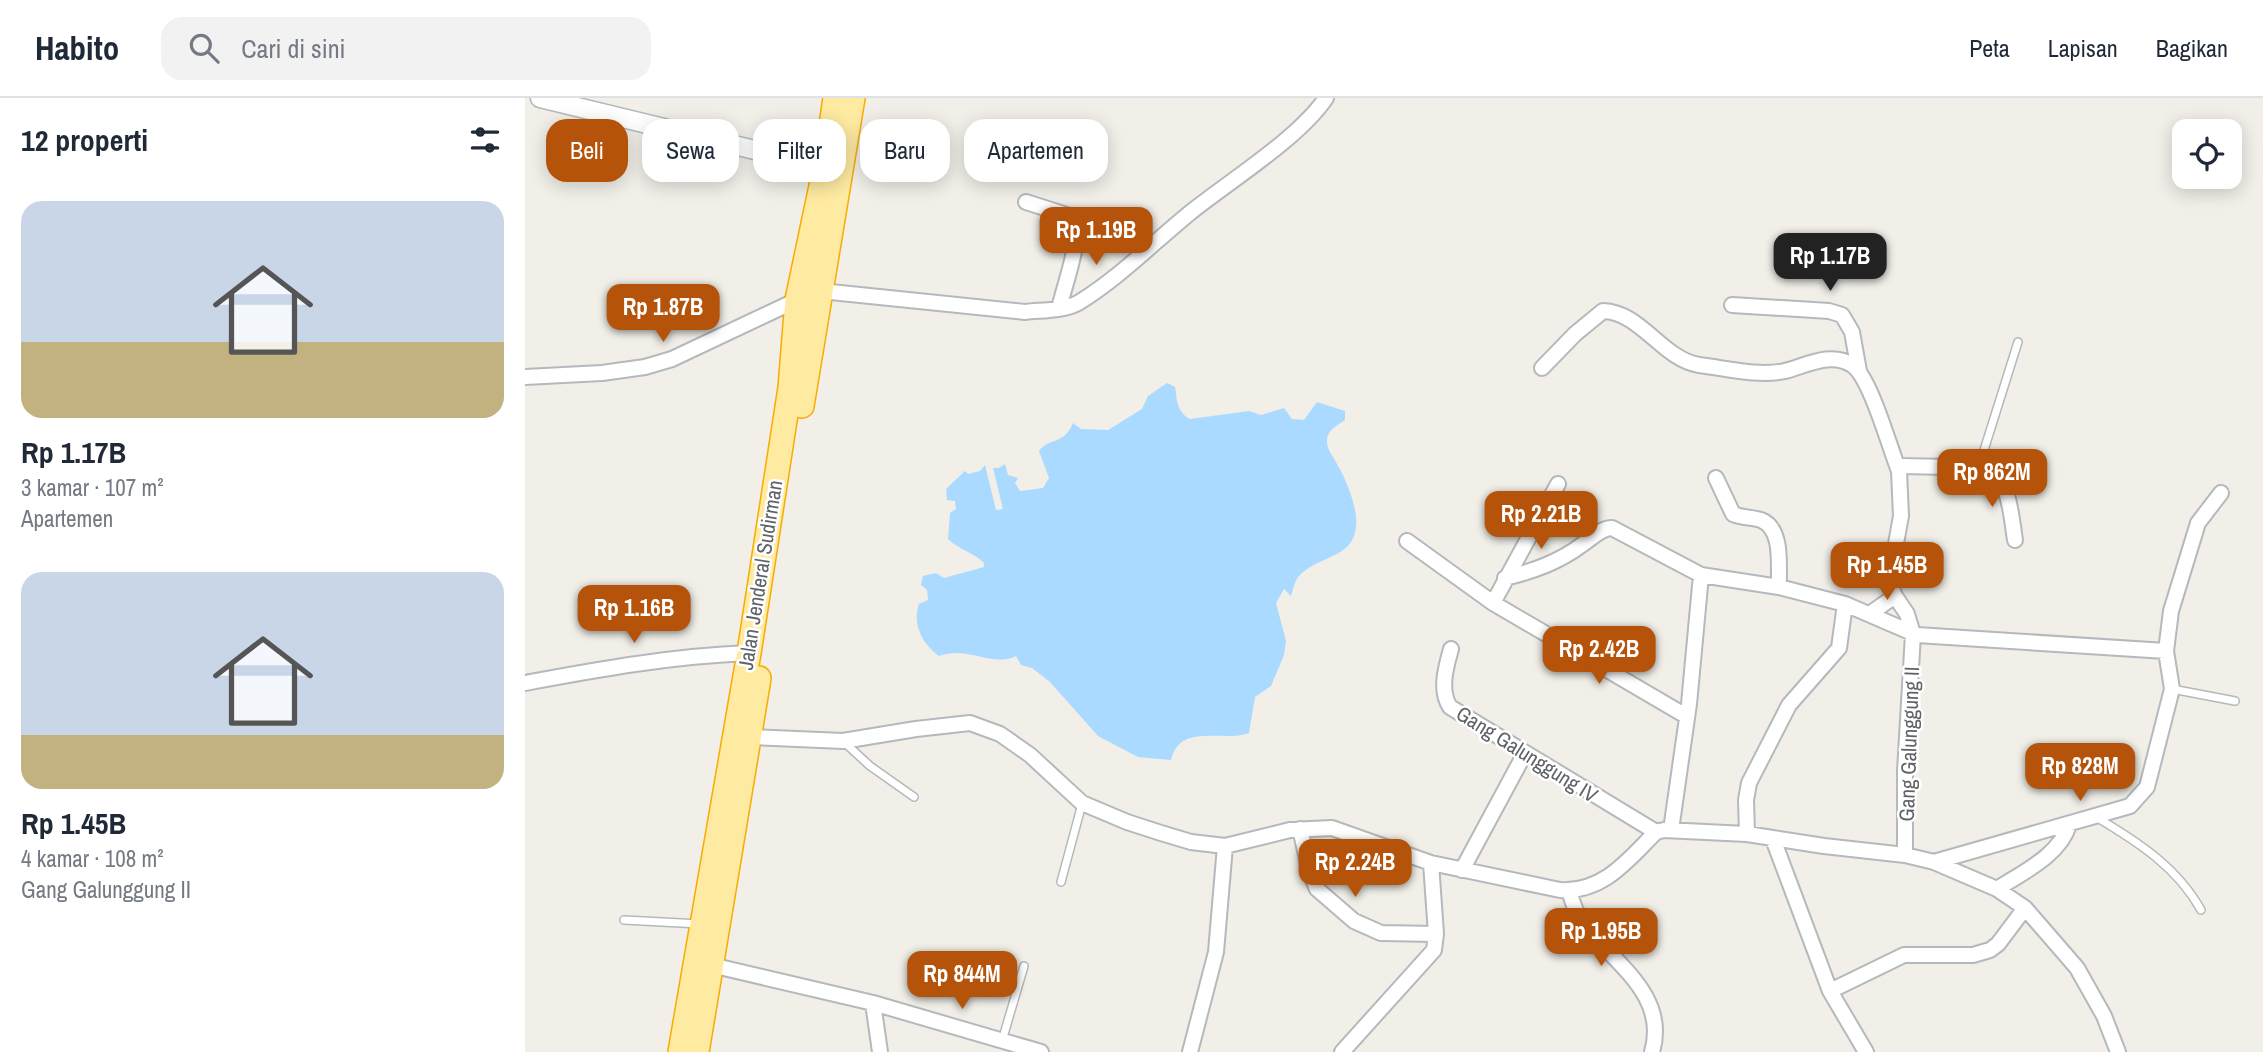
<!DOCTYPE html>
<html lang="id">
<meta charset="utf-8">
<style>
body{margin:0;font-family:"Archivo Narrow",sans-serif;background:#f2f2f3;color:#1f2937;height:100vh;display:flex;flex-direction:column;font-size:26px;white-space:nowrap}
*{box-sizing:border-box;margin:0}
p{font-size:23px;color:#747a83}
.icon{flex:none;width:38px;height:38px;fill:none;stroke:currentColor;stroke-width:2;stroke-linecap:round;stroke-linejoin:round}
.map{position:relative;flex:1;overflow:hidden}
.sheet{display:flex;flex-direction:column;background:#fff;width:525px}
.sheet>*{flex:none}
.hud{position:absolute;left:21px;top:21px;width:665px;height:63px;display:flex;gap:14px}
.controls{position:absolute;left:1647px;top:21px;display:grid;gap:14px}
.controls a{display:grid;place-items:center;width:70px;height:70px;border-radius:14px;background:#fff;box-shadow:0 4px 18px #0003;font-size:35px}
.price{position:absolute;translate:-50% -60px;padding:0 16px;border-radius:14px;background:#b45309;color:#fff;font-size:23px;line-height:46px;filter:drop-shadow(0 2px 4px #0008)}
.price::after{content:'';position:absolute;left:50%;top:42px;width:21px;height:16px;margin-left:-10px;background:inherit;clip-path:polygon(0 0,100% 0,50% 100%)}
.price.current{background:#222;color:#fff}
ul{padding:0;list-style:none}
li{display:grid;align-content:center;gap:14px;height:371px;padding:0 21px}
li span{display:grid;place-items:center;height:217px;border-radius:21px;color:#555}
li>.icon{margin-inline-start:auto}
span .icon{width:126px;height:126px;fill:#fffc;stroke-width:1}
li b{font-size:30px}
h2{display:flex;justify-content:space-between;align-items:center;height:84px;padding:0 21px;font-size:30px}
.tag{padding:0 24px;border-radius:21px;background:#fff;box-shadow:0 4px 18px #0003;font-size:24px;line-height:63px}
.tag.current{background:#b45309;color:#fff}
header{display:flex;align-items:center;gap:42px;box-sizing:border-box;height:98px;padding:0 35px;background:#fff;border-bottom:2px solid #e0e1e3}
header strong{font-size:33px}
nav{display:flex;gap:38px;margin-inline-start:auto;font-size:24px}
.search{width:490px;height:63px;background:#f2f2f3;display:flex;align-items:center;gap:18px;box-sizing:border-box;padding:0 24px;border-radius:21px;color:#747a83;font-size:26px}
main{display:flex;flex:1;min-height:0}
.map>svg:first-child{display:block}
.water{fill:#aadaff}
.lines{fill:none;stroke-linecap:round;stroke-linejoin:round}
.service-casing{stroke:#b5b8bc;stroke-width:10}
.minor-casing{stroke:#b5b8bc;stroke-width:18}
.tertiary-casing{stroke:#b5b8bc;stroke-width:21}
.trunk-casing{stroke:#f9ab00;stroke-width:26}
.service{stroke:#fff;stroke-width:7}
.minor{stroke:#fff;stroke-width:14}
.tertiary{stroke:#fff;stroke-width:18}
.trunk{stroke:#feeaa1;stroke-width:23}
.labels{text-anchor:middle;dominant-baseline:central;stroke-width:5;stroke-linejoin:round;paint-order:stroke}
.street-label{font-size:21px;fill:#5f6368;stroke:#fff}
</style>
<header>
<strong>Habito</strong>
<div class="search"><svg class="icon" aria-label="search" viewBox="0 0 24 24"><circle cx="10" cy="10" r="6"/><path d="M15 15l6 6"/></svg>Cari di sini</div>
<nav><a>Peta</a><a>Lapisan</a><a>Bagikan</a></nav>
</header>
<main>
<section class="sheet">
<h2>12 properti<svg class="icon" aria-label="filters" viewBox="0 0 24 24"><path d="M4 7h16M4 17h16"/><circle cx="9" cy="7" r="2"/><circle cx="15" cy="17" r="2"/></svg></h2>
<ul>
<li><span style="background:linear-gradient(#c9d6e8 65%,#c2b280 0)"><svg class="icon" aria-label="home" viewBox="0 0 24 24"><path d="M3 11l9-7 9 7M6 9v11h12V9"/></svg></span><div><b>Rp 1.17B</b><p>3 kamar · 107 m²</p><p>Apartemen</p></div></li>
<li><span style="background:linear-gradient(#c9d6e8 75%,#c2b280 0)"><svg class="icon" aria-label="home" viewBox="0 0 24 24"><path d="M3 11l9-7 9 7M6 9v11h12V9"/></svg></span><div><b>Rp 1.45B</b><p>4 kamar · 108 m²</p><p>Gang Galunggung II</p></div></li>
</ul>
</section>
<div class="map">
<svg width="1738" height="954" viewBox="0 0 1738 954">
<rect width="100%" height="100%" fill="#f1efe8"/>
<path class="water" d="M642 285 650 289C652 303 652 314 665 321L724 313 736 317 759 310 767 321 779 322 792 304 820 313V322C813 327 803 332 802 341 801 352 808 357 812 366 821 381 833 410 831 428 829 461 793 457 774 478 770 482 768 492 766 498L759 491 751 505 761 543 759 557 746 588 730 599 724 635C699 645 655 624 646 662L613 659 573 638 525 584 507 570 496 567 491 558C467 570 442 547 414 558 397 546 387 526 394 506L403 502 402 492 396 487 398 478 411 475 419 480 459 469V465C448 454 434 452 423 441L425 415 431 411 430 403 422 402 421 391 440 373 443 376 455 373 460 367 471 412 478 411 468 370H474L480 366 483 377 493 380 490 385 495 393 518 390 524 380 514 353C525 339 539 347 548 325L556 331 583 332 617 311 623 298Z"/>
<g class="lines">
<defs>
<path id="service" d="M1454 368 1493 244
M1647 591 1710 603
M319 644 345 668 389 699
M1571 719C1613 744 1652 769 1676 812
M536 784 557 706
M99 822 175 826
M477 943 499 868"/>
<path id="minor" d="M501 104 548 119C558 141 539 187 534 211
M296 193 500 214C517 212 538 213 553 205 594 180 629 144 666 114 706 82 774 40 801 0
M1207 207 1304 213 1317 217 1327 234 1334 273
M1017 270 1050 236 1078 213C1116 214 1137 261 1174 267 1200 270 1234 279 1260 273 1280 268 1306 253 1327 267 1345 278 1365 351 1374 373
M0 279 77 275 120 269 147 261 272 202
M1191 380 1208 416C1217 420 1227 419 1236 422 1259 431 1253 469 1254 489
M882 443 968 505 1161 618
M980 480C1009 473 1034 464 1058 446 1067 440 1076 430 1087 430L1176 477 1254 489 1320 506 1392 537 1641 553
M1370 498 1382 516 1388 536 1380 673V757
M968 505 1033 386
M1346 515 1370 498 1364 484 1376 418 1374 373 1378 368 1466 370C1485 389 1486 416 1490 442
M926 551C921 569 914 592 925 609L1131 734
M0 585C75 571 148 558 224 555
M225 639 318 643 391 631 445 625 475 636 505 657 557 705 602 724 636 735 666 744 700 748 765 732 807 730 906 765 1035 792C1078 795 1103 762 1131 734L1139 732 1222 736 1299 748 1380 757 1409 764 1472 791 1500 810 1552 870 1579 918 1593 954
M775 731 785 774 792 791 829 823 856 835 911 836
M1146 732 1164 606 1176 477
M1222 736 1221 702 1224 685 1264 607 1314 550 1320 506
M1248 741 1305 893 1341 954
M1409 764 1605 708 1622 689 1647 591 1641 553 1646 513 1673 425 1696 395
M937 772 1000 655
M1472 791C1498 774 1534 758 1544 727
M1044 792C1047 803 1050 813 1056 822 1086 864 1144 895 1127 954
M186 867 348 905 355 954
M1305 893 1379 857H1448L1465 852 1473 846 1500 810
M348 905 516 954
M665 954 691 854 700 748
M817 954 909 852 911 836 906 765"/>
<path id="tertiary" d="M15 0 300 69"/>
<path id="trunk" d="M277 308 328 0
M155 954 224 555 265 290 272 202 300 69 310 0
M172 954 234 580"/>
</defs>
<use href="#service" class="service-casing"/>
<use href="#minor" class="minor-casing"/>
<use href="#tertiary" class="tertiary-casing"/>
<use href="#trunk" class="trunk-casing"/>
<use href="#service" class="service"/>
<use href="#minor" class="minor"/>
<use href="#tertiary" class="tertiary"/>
<use href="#trunk" class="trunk"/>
</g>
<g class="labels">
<g class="street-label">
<text transform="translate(235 477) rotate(-81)">Jalan Jenderal Sudirman</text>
<text transform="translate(1384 646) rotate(-88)">Gang Galunggung II</text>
<text transform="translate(1002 656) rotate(32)">Gang Galunggung IV</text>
</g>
</g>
</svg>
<div class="controls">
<a><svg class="icon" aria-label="locate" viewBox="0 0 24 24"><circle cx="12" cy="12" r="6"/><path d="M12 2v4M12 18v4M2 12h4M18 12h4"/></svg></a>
</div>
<b class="price" style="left:571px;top:169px">Rp 1.19B</b>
<b class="price current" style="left:1305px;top:195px">Rp 1.17B</b>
<b class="price" style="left:138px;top:246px">Rp 1.87B</b>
<b class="price" style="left:1467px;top:411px">Rp 862M</b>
<b class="price" style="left:1016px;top:453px">Rp 2.21B</b>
<b class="price" style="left:1362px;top:504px">Rp 1.45B</b>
<b class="price" style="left:109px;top:547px">Rp 1.16B</b>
<b class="price" style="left:1074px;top:588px">Rp 2.42B</b>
<b class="price" style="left:1555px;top:705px">Rp 828M</b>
<b class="price" style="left:830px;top:801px">Rp 2.24B</b>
<b class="price" style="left:1076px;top:870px">Rp 1.95B</b>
<b class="price" style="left:437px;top:913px">Rp 844M</b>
<div class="hud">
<a class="tag current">Beli</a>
<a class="tag">Sewa</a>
<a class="tag">Filter</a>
<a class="tag">Baru</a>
<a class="tag">Apartemen</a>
</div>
</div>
</main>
